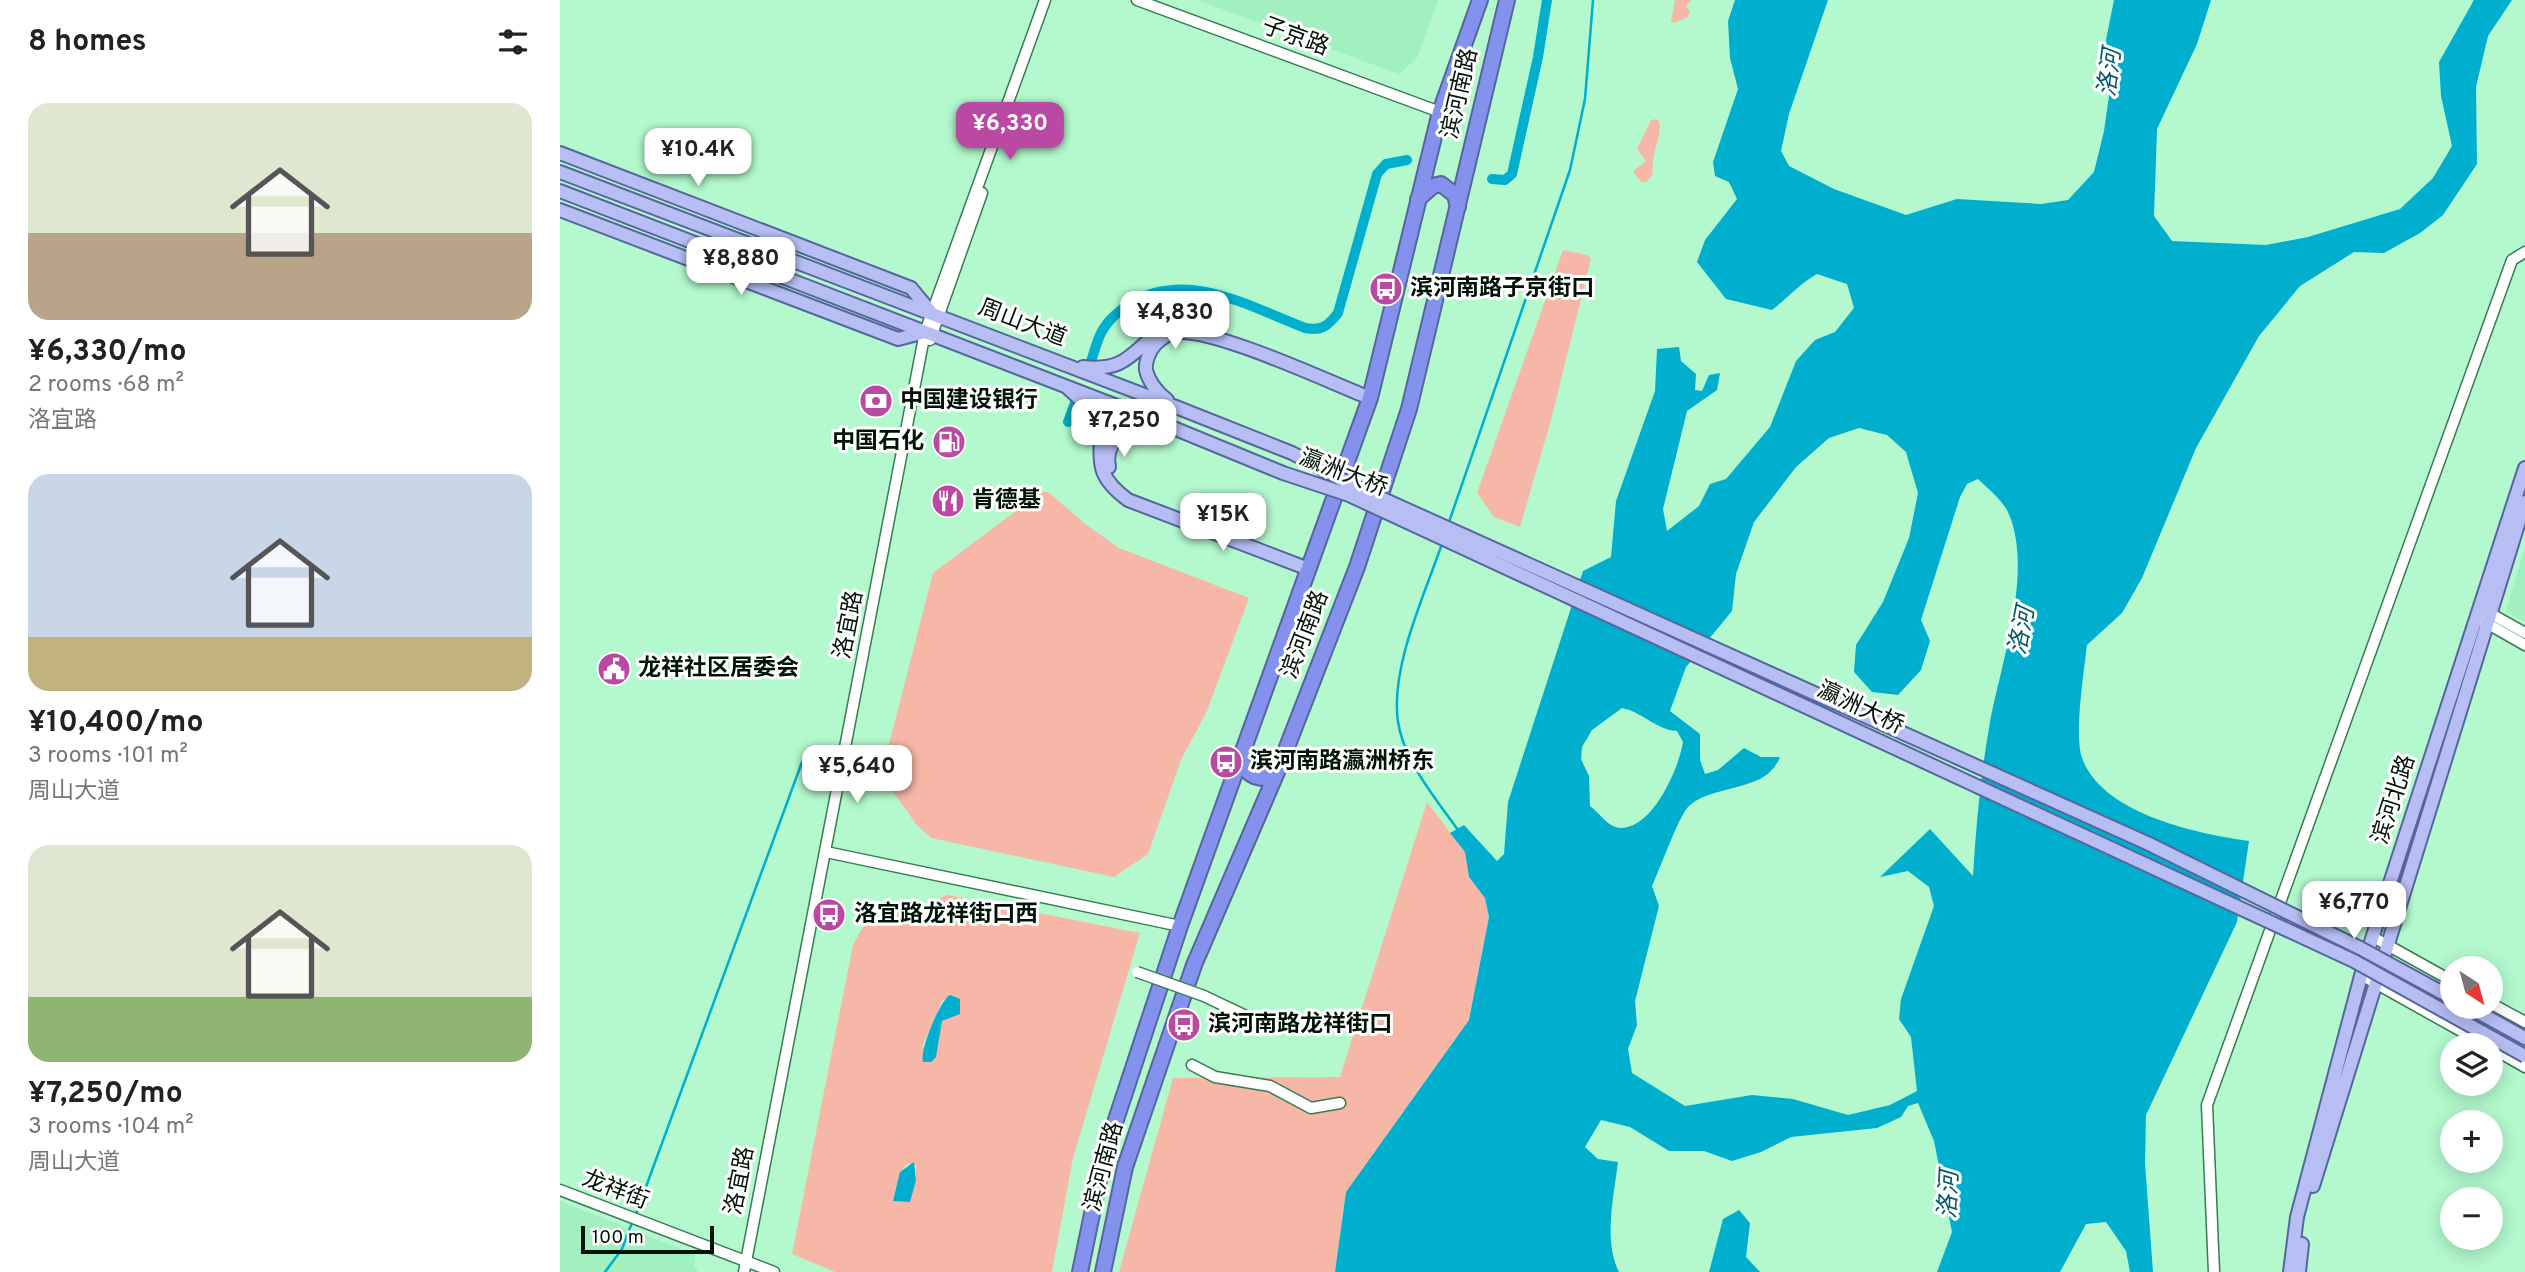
<!DOCTYPE html>
<meta charset="utf-8">
<style>
body{margin:0;font-family:Overpass,"Noto Sans SC",sans-serif;background:#f2f2f2;color:#222;height:100vh;display:flex;flex-direction:column;font-size:26px;white-space:nowrap}
*{box-sizing:border-box;margin:0}
p{font-size:23px;color:#767676}
.icon{flex:none;width:38px;height:38px;fill:none;stroke:currentColor;stroke-width:2;stroke-linecap:round;stroke-linejoin:round}
.map{position:relative;flex:1;overflow:hidden}
.sheet{display:flex;flex-direction:column;background:#fff;width:560px}
.sheet>*{flex:none}
.needle{width:46px;rotate:144deg}
.fabs{position:absolute;left:1880px;top:956px;display:grid;gap:14px}
.fabs a{display:grid;place-items:center;width:63px;height:63px;border-radius:50%;background:#fff;box-shadow:0 4px 18px #0003;font-size:35px}
.scale{position:absolute;left:21px;bottom:18px;width:133px;box-sizing:border-box;padding-left:7px;border:4px solid #001306;border-top:0;font-size:19px;line-height:24px;white-space:nowrap;color:#001306;-webkit-text-stroke:5px #fff;paint-order:stroke}
.price{position:absolute;translate:-50% -60px;padding:0 16px;border-radius:14px;background:#fff;color:#222;font-size:23px;line-height:46px;filter:drop-shadow(0 2px 4px #0008)}
.price::after{content:'';position:absolute;left:50%;top:42px;width:21px;height:16px;margin-left:-10px;background:inherit;clip-path:polygon(0 0,100% 0,50% 100%)}
.price.active{background:#ba49a4;color:#fff}
ul{padding:0;list-style:none}
li{display:grid;align-content:center;gap:14px;height:371px;padding:0 28px}
li span{display:grid;place-items:center;height:217px;border-radius:21px;color:#555}
li>.icon{margin-inline-start:auto}
span .icon{width:126px;height:126px;fill:#fffc;stroke-width:1}
li b{font-size:30px}
h2{display:flex;justify-content:space-between;align-items:center;height:84px;padding:0 28px;font-size:30px}
main{display:flex;flex:1;min-height:0}
.map>svg:first-child{display:block}
.built{fill:#a2f0bf}
.green{fill:#f6b7a6;fill-rule:evenodd}
.water{fill:#00afcd;fill-rule:evenodd}
.lines{fill:none;stroke-linecap:round;stroke-linejoin:round}
.stream{stroke:#00afcd;stroke-width:2.5}
.canal{stroke:#00afcd;stroke-width:10}
.minor-casing{stroke:#377b54;stroke-width:13}
.major-casing{stroke:#56669c;stroke-width:16}
.highway-casing{stroke:#56669c;stroke-width:18}
.minor{stroke:#fff;stroke-width:10}
.major{stroke:#b6bef4;stroke-width:12}
.highway{stroke:#8592ed;stroke-width:14}
.minor-bridge-casing{stroke:#377b54;stroke-width:13;stroke-linecap:butt}
.major-bridge-casing{stroke:#56669c;stroke-width:16;stroke-linecap:butt}
.minor-bridge{stroke:#fff;stroke-width:10}
.major-bridge{stroke:#b6bef4;stroke-width:12}
.labels{text-anchor:middle;dominant-baseline:central;stroke-width:6;stroke-linejoin:round;paint-order:stroke}
.street-label{font-size:23px;fill:#001306;stroke:#fff}
.poi-label{font-size:23px;font-weight:bold;fill:#001306;stroke:#fff;text-anchor:start}
.water-label{font-size:24px;font-style:italic;fill:#065869;stroke:#fff}
</style>
<main>
<section class="sheet">
<h2>8 homes<svg class="icon" aria-label="filters" viewBox="0 0 24 24"><path d="M4 7h16M4 17h16"/><circle cx="9" cy="7" r="2"/><circle cx="15" cy="17" r="2"/></svg></h2>
<ul>
<li><span style="background:linear-gradient(#dfe7d0 60%,#b9a48a 0)"><svg class="icon" aria-label="home" viewBox="0 0 24 24"><path d="M3 11l9-7 9 7M6 9v11h12V9"/></svg></span><div><b>¥6,330/mo</b><p>2 rooms · 68 m²</p><p>洛宜路</p></div></li>
<li><span style="background:linear-gradient(#c9d6e8 75%,#c2b280 0)"><svg class="icon" aria-label="home" viewBox="0 0 24 24"><path d="M3 11l9-7 9 7M6 9v11h12V9"/></svg></span><div><b>¥10,400/mo</b><p>3 rooms · 101 m²</p><p>周山大道</p></div></li>
<li><span style="background:linear-gradient(#dfe7d0 70%,#8fb573 0)"><svg class="icon" aria-label="home" viewBox="0 0 24 24"><path d="M3 11l9-7 9 7M6 9v11h12V9"/></svg></span><div><b>¥7,250/mo</b><p>3 rooms · 104 m²</p><p>周山大道</p></div></li>
</ul>
</section>
<div class="map">
<svg width="1965" height="1272" viewBox="0 0 1965 1272">
<rect width="100%" height="100%" fill="#b3f9cd"/>
<path class="built" d="M637 0H878L857 58 839 74Z
M1965 546V622L1946 612Z
M0 1201 136 1255 134 1265 138 1272H0Z"/>
<path class="green" d="M1115 0H1131L1126 7 1130 11 1128 17 1114 23 1111 21Z
M1097 119C1106 129 1089 156 1093 174L1086 182H1081L1073 171 1086 161 1077 149 1091 120Z
M1003 250 1027 255 1031 259 991 420 960 527 934 517 917 493Z
M477 491 488 492 528 526 559 548 689 598 647 711 621 760 588 854 554 877 371 838 356 824 329 786 333 771 325 760 373 573 468 502Z
M867 802 905 852 909 877 925 898 929 917 909 1020 786 1192 775 1272H559L613 1078 780 1077Z
M388 895 580 933 513 1158 492 1272H275L232 1254 293 945 303 927ZM390 996 400 1000V1014L382 1021 377 1036 379 1046 362 1047 382 1001ZM347 1164 356 1165V1180L350 1199 333 1201 341 1171Z"/>
<path class="water" d="M1175 0H1268L1229 114 1221 151 1229 166 1274 189 1346 215 1397 199 1481 204 1508 200 1534 172 1544 131 1551 82 1546 40 1554 0H1651L1637 44 1597 129 1594 216 1612 241 1706 245 1748 237 1840 209 1873 178 1892 146 1881 96 1879 62 1914 0H1952L1928 36 1916 87 1917 164 1883 215 1860 233 1824 253 1794 252 1740 286 1699 336 1636 448 1582 578 1562 613 1527 645C1524 671 1514 735 1522 758 1542 814 1638 834 1689 841L1677 922 1586 1115 1585 1163 1593 1272H1570L1566 1251 1546 1222 1526 1224 1500 1272H1377L1392 1232 1374 1141 1358 1103 1348 1106 1341 1117 1317 1128 1231 1137 1201 1152 1172 1161 1144 1151H1109L1070 1127 1041 1120 1025 1147 1038 1159 1058 1162C1054 1195 1043 1241 1059 1272H775L786 1192 909 1020 929 917 925 898 909 877 905 852 890 833 904 825 937 861 944 854 948 802 1023 571 1051 557 1056 501 1095 391 1097 349 1119 347 1121 361 1136 374 1135 390 1142 391 1149 375 1160 373 1157 390 1127 411 1103 509 1107 531 1139 506 1150 484 1166 479 1210 427 1236 361 1255 340 1275 332 1294 308 1287 284 1257 274C1240 283 1228 298 1212 310L1166 299 1137 262 1145 240 1177 199 1169 182 1155 176 1153 162 1178 89 1170 58 1168 21ZM1299 428 1327 435 1346 452 1358 493 1349 538 1323 602 1296 645 1294 672 1312 692 1338 695 1361 670 1370 641 1361 620 1400 497 1407 484 1418 479C1427 488 1441 499 1447 510 1475 567 1441 663 1430 722 1421 773 1416 824 1413 876L1370 829 1320 877 1348 871 1369 887 1374 906 1341 999 1339 1019 1351 1037 1357 1091 1330 1105 1288 1115 1233 1099 1192 1095 1125 1106 1072 1073 1068 1049 1077 1025 1075 1001 1099 906 1092 886C1100 869 1118 818 1128 807 1152 783 1206 794 1220 757H1201L1184 748 1158 770 1145 774 1140 760V734L1110 711 1126 667 1172 611 1176 574 1194 522 1236 467 1269 438ZM1062 708C1083 712 1096 730 1117 731L1123 742C1119 768 1093 828 1061 828 1048 828 1040 813 1030 806L1029 776 1021 759 1022 747 1032 730Z
M390 995 400 999V1014L382 1021 376 1057 371 1062H363C359 1051 380 1000 390 995Z
M354 1162 356 1180 350 1202 333 1201 340 1172Z
M1179 1210 1190 1223 1186 1257 1200 1272H1149L1163 1219Z"/>
<g class="lines">
<path class="stream" d="M888 525 1010 170 1025 99 1033 0
M883 541C865 594 830 667 838 722 844 761 876 799 898 830
M76 1214 242 762
M45 1272 62 1249 73 1220"/>
<path class="canal" d="M932 179 945 180 952 174 978 57 987 0
M530 364C534 354 536 343 541 333 547 321 560 310 571 303 628 269 690 307 745 328 762 331 768 326 778 313L817 174 826 164 847 160
M508 422 515 403"/>
<defs>
<path id="minor" d="M577 0 880 112
M370 340 422 193
M1926 611 1965 633
M1923 621 1965 645
M266 852 620 926
M1813 937 1892 981
M1801 975 1926 1045
M644 996 707 1026
M1930 1003 1965 1022
M1930 1047 1965 1067
M632 1065 655 1077 710 1086 751 1108 780 1103
M0 1190 214 1272
M184 1272 365 332 485 0
M1654 1272 1647 1105 1952 260 1965 252"/>
<path id="major" d="M0 153 351 288 370 311
M0 172 616 407
M0 191 606 425
M0 210 338 339 365 332
M523 367C563 371 568 357 597 333
M507 387C516 396 528 405 534 416 552 450 522 466 568 500L746 568
M607 400C597 392 589 383 586 370 585 363 588 356 591 350 595 343 604 336 612 333 647 324 771 383 810 398
M549 467C543 431 578 429 605 426
M1907 1006 1965 1038
M1753 1186 1965 502
M1730 1272 1737 1217 1806 957 1965 468
M1739 1272 1742 1244"/>
<path id="highway" d="M858 199 873 186 881 184 895 195 898 207
M680 756C685 770 689 778 705 778L718 768
M520 1272 544 1156 620 926 810 398 880 112 920 0
M543 1272 565 1167 634 965 720 765 797 567 849 409 947 0"/>
</defs>
<use href="#minor" class="minor-casing"/>
<use href="#major" class="major-casing"/>
<use href="#highway" class="highway-casing"/>
<use href="#minor" class="minor"/>
<use href="#major" class="major"/>
<use href="#highway" class="highway"/>
<defs>
<path id="minor-bridge" d="M577 972 644 996"/>
<path id="major-bridge" d="M616 407 732 453 792 485 1587 843 1800 948 1892 998
M606 425 723 473 789 495 1794 961 1965 1056"/>
</defs>
<use href="#minor-bridge" class="minor-bridge-casing"/>
<use href="#major-bridge" class="major-bridge-casing"/>
<use href="#minor-bridge" class="minor-bridge"/>
<use href="#major-bridge" class="major-bridge"/>
</g>
<defs>
<symbol id="bus-disc" viewBox="-11 -11 22 22"><circle r="9.5" fill="#ba49a4" stroke="#fff"/><path d="M-5-6H5V4H4V6H2V4H-2V6H-4V4H-5ZM-3.5-4V0h7V-4ZM-3.5 1.2v1.5H-2V1.2ZM2 1.2v1.5H3.5V1.2Z" fill="#fff"/></symbol>
<symbol id="bank-disc" viewBox="-11 -11 22 22"><circle r="9.5" fill="#ba49a4" stroke="#fff"/><path d="M-6-4H6V4H-6ZM0-2.3a2.3 2.3 0 1 0 0 4.6a2.3 2.3 0 1 0 0-4.6Z" fill="#fff"/></symbol>
<symbol id="fuel-disc" viewBox="-11 -11 22 22"><circle r="9.5" fill="#ba49a4" stroke="#fff"/><path d="M-5.5-6h7V0h2V4h1.3V-2.5L3-4.5l.8-.8L6-3V5H2.5V1h-1V6h-7ZM-4.2-4.7v3.2H.2V-4.7Z" fill="#fff"/></symbol>
<symbol id="restaurant-disc" viewBox="-11 -11 22 22"><circle r="9.5" fill="#ba49a4" stroke="#fff"/><path d="M-5-6h1v4h1v-4h1v4h1v-4h1v5L-1.5 .5V6h-2V.5L-5-1ZM5-6V6H3V1.5H1.5Q1.5-4 5-6Z" fill="#fff"/></symbol>
<symbol id="civic-disc" viewBox="-11 -11 22 22"><circle r="9.5" fill="#ba49a4" stroke="#fff"/><path d="M-.6-6.5H3V-4.5H.6V-3L4-1V1h2V6H-6V1h2V-1L-.6-3ZM-1.2 2.5V6h2.4V2.5Z" fill="#fff"/></symbol>
</defs>
<g fill-rule="evenodd">
<use href="#bus-disc" x="807" y="270" width="38" height="38"/>
<use href="#bank-disc" x="297" y="382" width="38" height="38"/>
<use href="#fuel-disc" x="370" y="423" width="38" height="38"/>
<use href="#restaurant-disc" x="369" y="482" width="38" height="38"/>
<use href="#civic-disc" x="35" y="650" width="38" height="38"/>
<use href="#bus-disc" x="647" y="743" width="38" height="38"/>
<use href="#bus-disc" x="250" y="896" width="38" height="38"/>
<use href="#bus-disc" x="605" y="1006" width="38" height="38"/>
</g>
<g class="labels">
<g class="street-label">
<text transform="translate(735 38) rotate(20)">子京路</text>
<text transform="translate(901 94) rotate(-77)">滨河南路</text>
<text transform="translate(462 324) rotate(21)">周山大道</text>
<text transform="translate(783 474) rotate(21)">瀛洲大桥</text>
<text transform="translate(290 625) rotate(-79)">洛宜路</text>
<text transform="translate(746 635) rotate(-69)">滨河南路</text>
<text transform="translate(1300 709) rotate(25)">瀛洲大桥</text>
<text transform="translate(1835 800) rotate(-72)">滨河北路</text>
<text transform="translate(545 1167) rotate(-75)">滨河南路</text>
<text transform="translate(181 1181) rotate(-79)">洛宜路</text>
<text transform="translate(55 1191) rotate(21)">龙祥街</text>
</g>
<g class="poi-label">
<text x="850" y="289">滨河南路子京街口</text>
<text x="340" y="401">中国建设银行</text>
<text x="364" y="442" text-anchor="end">中国石化</text>
<text x="412" y="501">肯德基</text>
<text x="78" y="669">龙祥社区居委会</text>
<text x="690" y="762">滨河南路瀛洲桥东</text>
<text x="294" y="915">洛宜路龙祥街口西</text>
<text x="648" y="1025">滨河南路龙祥街口</text>
</g>
<g class="water-label">
<text transform="translate(1551 73) rotate(-83)">洛河</text>
<text transform="translate(1463 631) rotate(-79)">洛河</text>
<text transform="translate(1390 1195) rotate(-87)">洛河</text>
</g>
</g>
</svg>
<div class="fabs">
<a><svg class="needle" viewBox="-14 -14 28 28"><path d="M0-13l5 13h-10z" fill="#e53935"/><path d="M0 13l5-13h-10z" fill="#767676"/></svg></a>
<a><svg class="icon" aria-label="layers" viewBox="0 0 24 24"><path d="M12 4l9 5-9 5-9-5zM3 14l9 5 9-5"/></svg></a>
<a>+</a>
<a>−</a>
</div>
<div class="scale">100 m</div>
<b class="price active" style="left:450px;top:162px">¥6,330</b>
<b class="price" style="left:138px;top:188px">¥10.4K</b>
<b class="price" style="left:181px;top:297px">¥8,880</b>
<b class="price" style="left:615px;top:351px">¥4,830</b>
<b class="price" style="left:564px;top:459px">¥7,250</b>
<b class="price" style="left:663px;top:553px">¥15K</b>
<b class="price" style="left:297px;top:805px">¥5,640</b>
<b class="price" style="left:1794px;top:941px">¥6,770</b>
</div>
</main>
